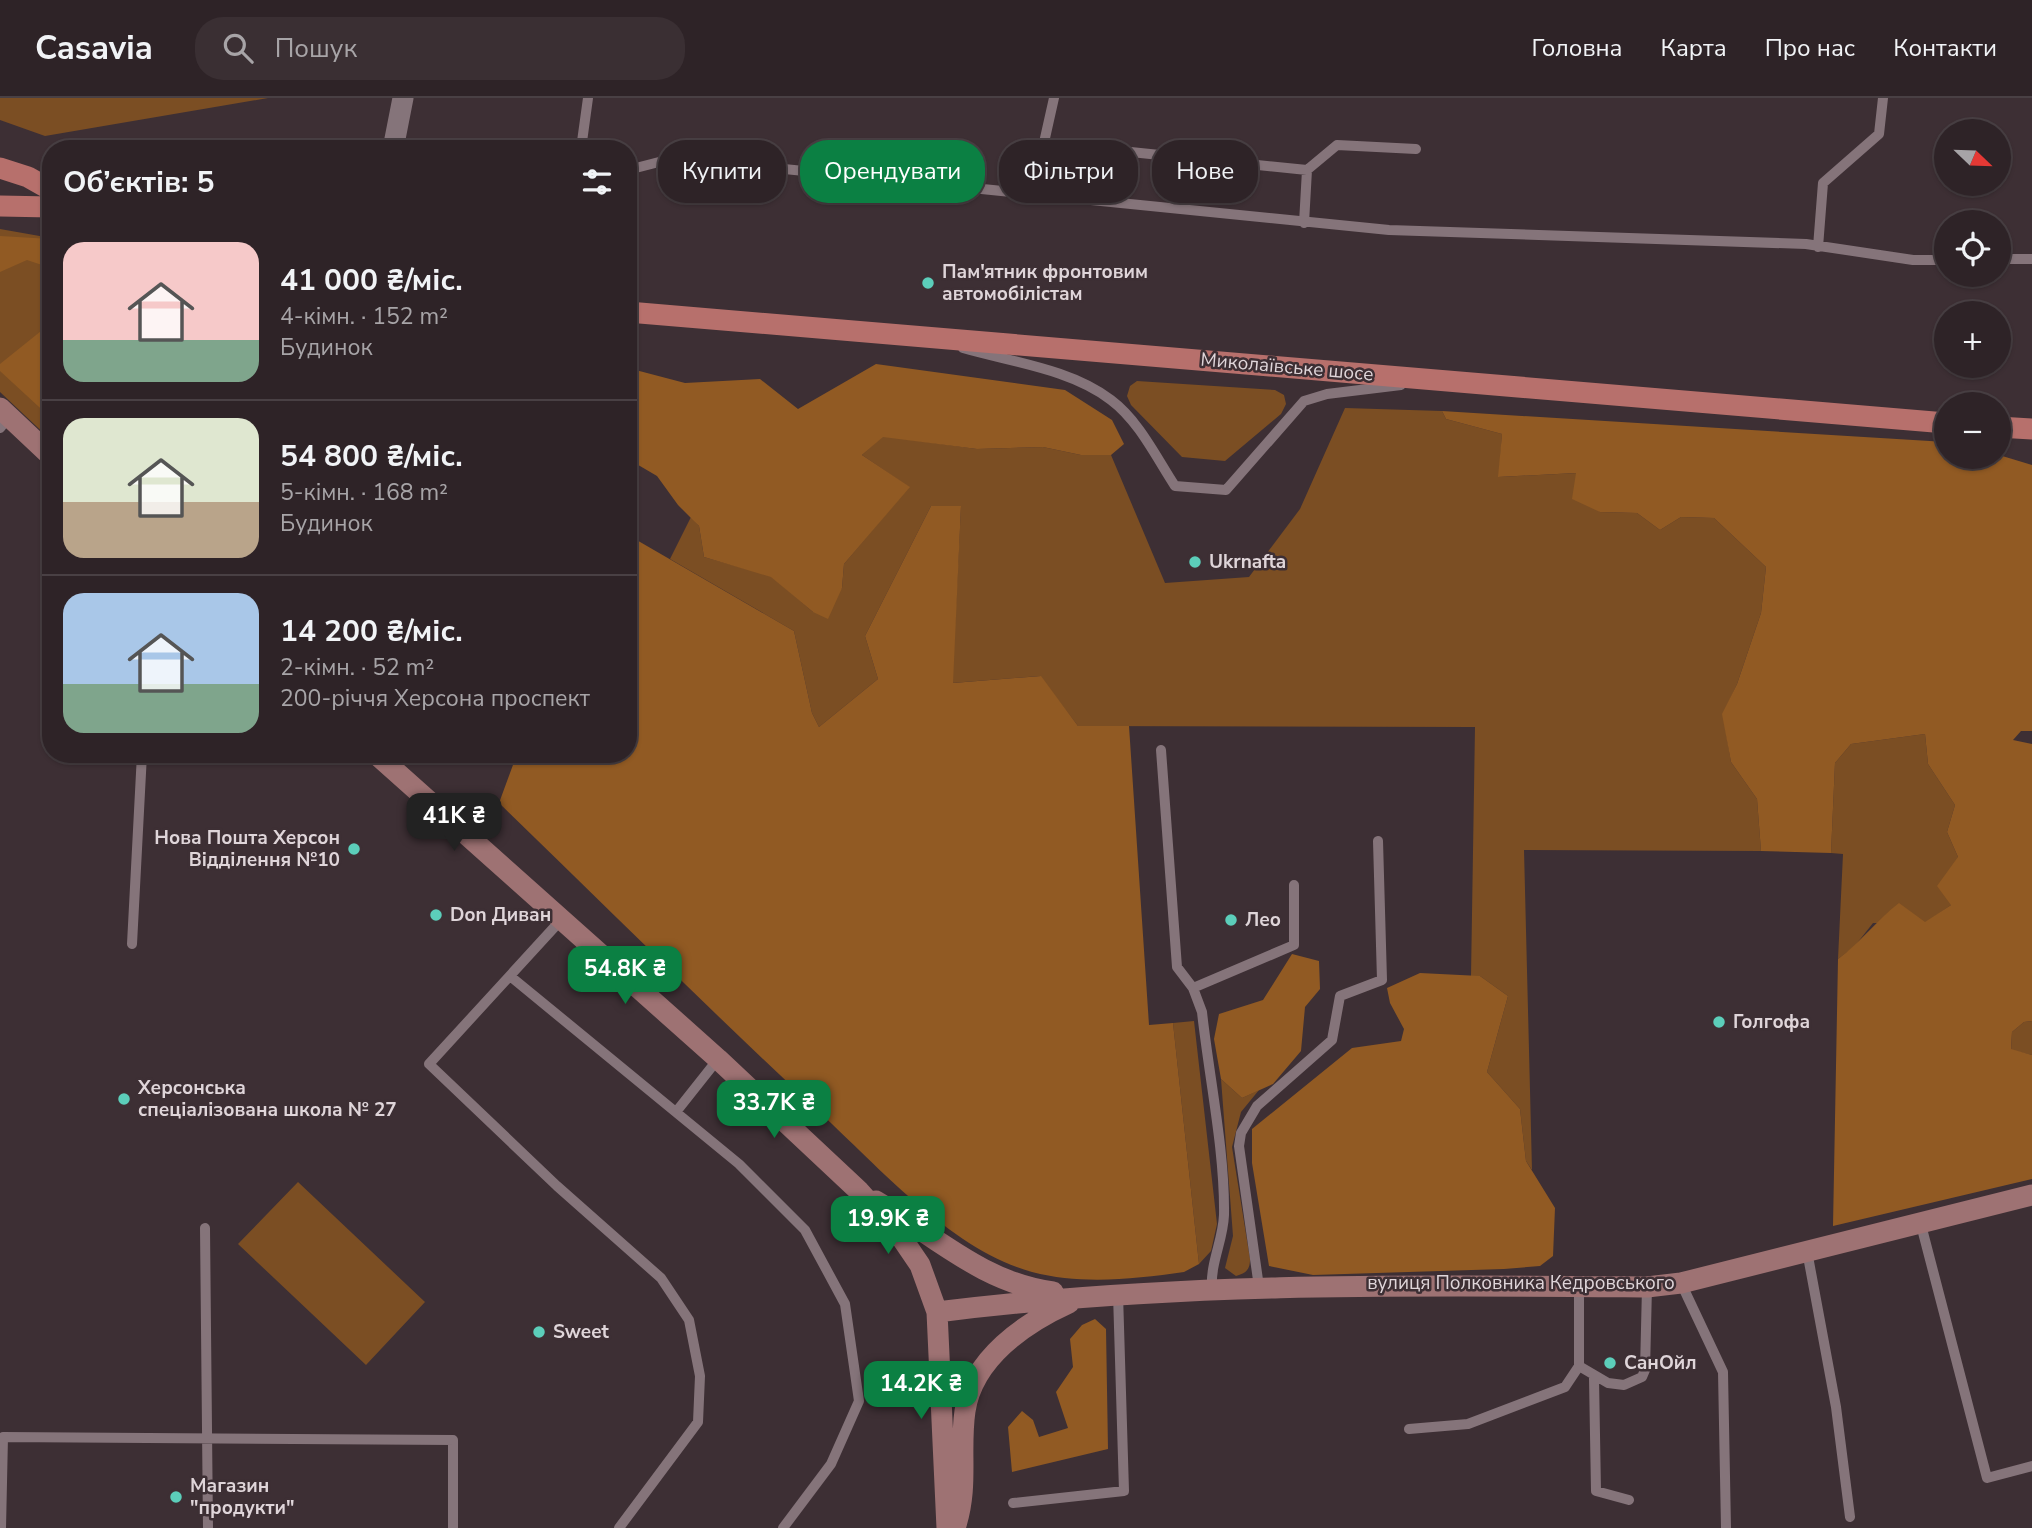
<!DOCTYPE html>
<html lang="uk">
<meta charset="utf-8">
<style>
body{margin:0;font-family:"Nunito Sans",sans-serif;background:#3a2f33;color:#f1f3f6;height:100vh;display:flex;flex-direction:column;font-size:26px;white-space:nowrap}
*{box-sizing:border-box;margin:0}
p{font-size:23px;color:#a7a4a7}
.icon{flex:none;width:38px;height:38px;fill:none;stroke:currentColor;stroke-width:2;stroke-linecap:round;stroke-linejoin:round}
.map{position:relative;flex:1;overflow:hidden}
.drawer{position:absolute;left:42px;top:42px;width:595px;height:623px;display:flex;flex-direction:column;background:#2e2327;border-radius:28px;box-shadow:0 2px 5px #0004,0 0 0 2px #494044}
.drawer>*{flex:none}
.top-card{position:absolute;left:658px;top:42px;width:665px;height:63px;display:flex;gap:14px}
.needle{width:46px;rotate:113deg}
.buttons{position:absolute;left:1934px;top:21px;display:grid;gap:14px}
.buttons a{display:grid;place-items:center;width:77px;height:77px;border-radius:50%;background:#2e2327;box-shadow:0 2px 5px #0004,0 0 0 2px #494044;font-size:35px}
.price{position:absolute;translate:-50% -60px;padding:0 16px;border-radius:14px;background:#0b8043;color:#fff;font-size:23px;line-height:46px;filter:drop-shadow(0 2px 4px #0008)}
.price::after{content:'';position:absolute;left:50%;top:42px;width:21px;height:16px;margin-left:-10px;background:inherit;clip-path:polygon(0 0,100% 0,50% 100%)}
.price.on{background:#222;color:#fff}
ul{padding:0;list-style:none}
li{display:flex;align-items:center;gap:21px;height:175px;padding:0 21px}
li+li{border-top:2px solid #494044}
li span{display:grid;place-items:center;flex:none;width:196px;height:140px;border-radius:21px;color:#555}
li>.icon{margin-inline-start:auto}
span .icon{width:84px;height:84px;fill:#fffc;stroke-width:1}
li b{font-size:30px}
h2{display:flex;justify-content:space-between;align-items:center;height:84px;padding:0 21px;font-size:30px}
.tag{padding:0 24px;border-radius:28px;background:#2e2327;box-shadow:0 2px 5px #0004,0 0 0 2px #494044;font-size:24px;line-height:63px}
.tag.on{background:#0b8043;color:#fff}
header{display:flex;align-items:center;gap:42px;box-sizing:border-box;height:98px;padding:0 35px;background:#2e2327;border-bottom:2px solid #494044}
header strong{font-size:33px}
nav{display:flex;gap:38px;margin-inline-start:auto;font-size:24px}
.search{width:490px;height:63px;background:#3a2f33;display:flex;align-items:center;gap:18px;box-sizing:border-box;padding:0 24px;border-radius:28px;color:#a7a4a7;font-size:26px}
.map>svg:first-child{display:block}
.green{fill:#7b4e23}
.forest{fill:#915a23}
.lines{fill:none;stroke-linecap:round;stroke-linejoin:round}
.lane{stroke:#85747a;stroke-width:10}
.street{stroke:#85747a;stroke-width:21}
.secondary{stroke:#9e7273;stroke-width:21}
.primary{stroke:#b7706c;stroke-width:21}
.poi-dot{fill:#5cceba;stroke:#3d2f34;stroke-width:2.5}
.labels{text-anchor:middle;dominant-baseline:central;stroke-width:5;stroke-linejoin:round;paint-order:stroke}
.poi-label{font-size:19px;font-weight:bold;fill:#dfd5d9;stroke:#3d2f34;text-anchor:start}
.street-label{font-size:19px;fill:#dfd5d9;stroke:#3d2f34}
</style>
<header>
<strong>Casavia</strong>
<div class="search"><svg class="icon" aria-label="search" viewBox="0 0 24 24"><circle cx="10" cy="10" r="6"/><path d="M15 15l6 6"/></svg>Пошук</div>
<nav><a>Головна</a><a>Карта</a><a>Про нас</a><a>Контакти</a></nav>
</header>
<div class="map">
<svg width="2032" height="1430" viewBox="0 0 2032 1430">
<rect width="100%" height="100%" fill="#3d2f34"/>
<path class="green" d="M0 0H268L45 38 0 22Z
M0 131 51 140V342L0 294Z
M1137 283 1275 292 1284 297 1286 306 1281 316 1225 363 1182 359 1131 307 1127 298 1130 288Z
M1345 310 1442 313 1446 321 1502 336 1499 379 1577 375 1600 414 1637 415 1660 432 1681 419 1714 420 1766 469 1761 515 1737 586 1723 616 1731 664 1757 701 1761 753 1524 752 1532 1072 1526 1063 1520 1011 1487 974 1508 898 1480 878H1471L1475 629 1078 628 1040 578 952 585 961 409 931 408 865 538 878 581 819 629 812 615 794 533 670 461 691 419 699 428 704 459 771 478 813 514 842 490 844 466 909 389 862 357 883 338 977 351 1043 349 1081 357H1111L1165 485 1249 479 1300 411Z
M1925 636 1928 666 1955 707 1947 734 1958 759 1951 807 1925 825H1873L1854 849 1838 861 1843 756 1831 755 1835 665 1851 646Z
M1194 923 1217 1126 1211 1153 1199 1166 1173 925Z
M2032 923V957L2011 952 2012 934 2024 924Z
M1221 981 1242 1000 1259 992 1241 1014 1232 1049 1250 1161C1250 1172 1246 1175 1236 1178L1225 1170 1233 1138Z
M298 1084 425 1204 366 1267 238 1146Z"/>
<path class="forest" d="M0 138 51 141V170L27 162 0 174Z
M51 225V320L0 273V266Z
M876 266 1065 292 1112 322 1124 346 1111 357H1081L1043 349 977 351 883 339 862 357 910 389 844 466 842 490 828 521 813 514 771 479 704 459 699 428 678 407 657 378 628 361V270L685 285 760 281 798 311Z
M1442 313 1946 344V359L1999 357 2032 367V633H2021L2013 642 2032 646V923L2024 924 2012 934 2011 951 2032 957V1081L1833 1128 1838 861C1861 844 1877 822 1899 805L1925 824 1951 807 1937 788 1958 759 1947 734 1955 707 1928 666 1925 636 1851 646 1835 665 1831 755 1761 753 1757 701 1731 664 1722 616 1737 586 1761 515 1766 469 1714 420 1681 419 1660 432 1637 415 1600 414 1572 401 1576 375 1498 379 1502 336 1446 321Z
M931 408H961L953 585 1041 578 1078 628H1129L1149 927 1173 925 1199 1166 1184 1174C1134 1181 1082 1187 1032 1174 951 1152 876 1066 815 1010 708 910 604 807 499 705L517 656H628V437L794 533 812 615 819 629 878 581 865 538Z
M1292 856 1319 863 1320 891 1305 909 1301 953 1273 986 1242 1000 1221 981 1214 941 1219 916 1263 902Z
M1420 875 1480 878 1508 898 1487 974 1520 1011 1526 1063 1555 1110 1553 1158 1540 1168 1504 1171 1313 1177 1269 1168 1252 1065V1031L1352 950 1401 943 1404 931 1390 905 1387 890Z
M1095 1221 1106 1231 1108 1351 1012 1374 1008 1329 1022 1313 1033 1322 1039 1339 1068 1330 1056 1294 1073 1269 1070 1241 1082 1227Z"/>
<g class="lines">
<path class="lane" d="M1082 49 1307 72 1304 125
M581 51 588 0
M628 72 659 64 694 62 1389 132 1806 146 1913 162H1946
M1307 72 1337 47 1416 51
M1032 98 1054 0
M1818 149 1823 85 1879 36 1883 0
M1998 161H2032
M963 250C1011 264 1071 271 1111 302 1139 323 1156 359 1175 388L1226 392 1304 303 1327 296 1401 287
M0 330 9 319
M1161 652 1177 869 1193 890 1202 914C1209 979 1225 1053 1224 1117 1223 1143 1210 1165 1212 1191
M560 823 429 966 557 1088 661 1180 689 1222 700 1278 698 1324 619 1430
M132 846 142 656
M510 878 739 1066 805 1132 845 1206 859 1303 831 1366 783 1430
M1193 890 1294 847V787
M676 1014 718 961
M1920 1123 1987 1380 2032 1368
M205 1130 208 1430
M1807 1153 1836 1309 1850 1419
M1681 1185 1723 1274 1726 1430
M1579 1188V1268L1608 1285 1624 1287 1642 1279 1645 1272 1647 1189
M1259 1189 1239 1048 1241 1035 1257 1008 1332 942 1340 898 1382 882 1378 743
M1594 1280 1596 1393 1629 1402
M1409 1331 1468 1326 1565 1289 1579 1268
M1013 1405 1124 1393 1118 1196
M1 1430 3 1339 453 1342V1430"/>
<path class="street" d="M393 51 403 0"/>
<path class="secondary" d="M0 310 51 358
M376 656 718 961 859 1093 903 1142 920 1167 937 1214 947 1430
M876 1103C934 1137 983 1185 1053 1194
M937 1214C1174 1184 1408 1187 1647 1189L1681 1185 2032 1097
M955 1430C969 1388 959 1354 965 1313 973 1260 1025 1225 1069 1205"/>
<path class="primary" d="M0 70 28 79 51 92
M0 108 51 109
M628 214 1946 325
M1998 329 2032 331"/>
</g>
<g class="poi-dot">
<circle cx="928" cy="185" r="7"/>
<circle cx="1195" cy="464" r="7"/>
<circle cx="354" cy="751" r="7"/>
<circle cx="436" cy="817" r="7"/>
<circle cx="1231" cy="822" r="7"/>
<circle cx="1719" cy="924" r="7"/>
<circle cx="124" cy="1001" r="7"/>
<circle cx="539" cy="1234" r="7"/>
<circle cx="1610" cy="1265" r="7"/>
<circle cx="176" cy="1399" r="7"/>
</g>
<g class="labels">
<g class="poi-label">
<text x="942" y="174">Пам'ятник фронтовим<tspan x="942" dy="22">автомобілістам</tspan></text>
<text x="1209" y="464">Ukrnafta</text>
<text x="340" y="740" text-anchor="end">Нова Пошта Херсон<tspan x="340" dy="22">Відділення №10</tspan></text>
<text x="450" y="817">Don Диван</text>
<text x="1245" y="822">Лео</text>
<text x="1733" y="924">Голгофа</text>
<text x="138" y="990">Херсонська<tspan x="138" dy="22">спеціалізована школа № 27</tspan></text>
<text x="553" y="1234">Sweet</text>
<text x="1624" y="1265">СанОйл</text>
<text x="190" y="1388">Магазин<tspan x="190" dy="22">"продукти"</tspan></text>
</g>
<g class="street-label">
<text transform="translate(1287 269) rotate(5)">Миколаївське шосе</text>
<text x="1521" y="1185">вулиця Полковника Кедровського</text>
</g>
</g>
</svg>
<div class="buttons">
<a><svg class="needle" viewBox="-14 -14 28 28"><path d="M0-13l5 13h-10z" fill="#e53935"/><path d="M0 13l5-13h-10z" fill="#a7a4a7"/></svg></a>
<a><svg class="icon" aria-label="locate" viewBox="0 0 24 24"><circle cx="12" cy="12" r="6"/><path d="M12 2v4M12 18v4M2 12h4M18 12h4"/></svg></a>
<a>+</a>
<a>−</a>
</div>
<b class="price on" style="left:454px;top:755px">41K ₴</b>
<b class="price" style="left:625px;top:908px">54.8K ₴</b>
<b class="price" style="left:774px;top:1042px">33.7K ₴</b>
<b class="price" style="left:888px;top:1158px">19.9K ₴</b>
<b class="price" style="left:921px;top:1323px">14.2K ₴</b>
<div class="top-card">
<a class="tag">Купити</a>
<a class="tag on">Орендувати</a>
<a class="tag">Фільтри</a>
<a class="tag">Нове</a>
</div>
<section class="drawer">
<h2>Об’єктів: 5<svg class="icon" aria-label="filters" viewBox="0 0 24 24"><path d="M4 7h16M4 17h16"/><circle cx="9" cy="7" r="2"/><circle cx="15" cy="17" r="2"/></svg></h2>
<ul>
<li><span style="background:linear-gradient(#f6c9c9 70%,#7fa58c 0)"><svg class="icon" aria-label="home" viewBox="0 0 24 24"><path d="M3 11l9-7 9 7M6 9v11h12V9"/></svg></span><div><b>41 000 ₴/міс.</b><p>4-кімн. · 152 m²</p><p>Будинок</p></div></li>
<li><span style="background:linear-gradient(#dfe7d0 60%,#b9a48a 0)"><svg class="icon" aria-label="home" viewBox="0 0 24 24"><path d="M3 11l9-7 9 7M6 9v11h12V9"/></svg></span><div><b>54 800 ₴/міс.</b><p>5-кімн. · 168 m²</p><p>Будинок</p></div></li>
<li><span style="background:linear-gradient(#a9c7e8 65%,#7fa58c 0)"><svg class="icon" aria-label="home" viewBox="0 0 24 24"><path d="M3 11l9-7 9 7M6 9v11h12V9"/></svg></span><div><b>14 200 ₴/міс.</b><p>2-кімн. · 52 m²</p><p>200-річчя Херсона проспект</p></div></li>
</ul>
</section>
</div>
